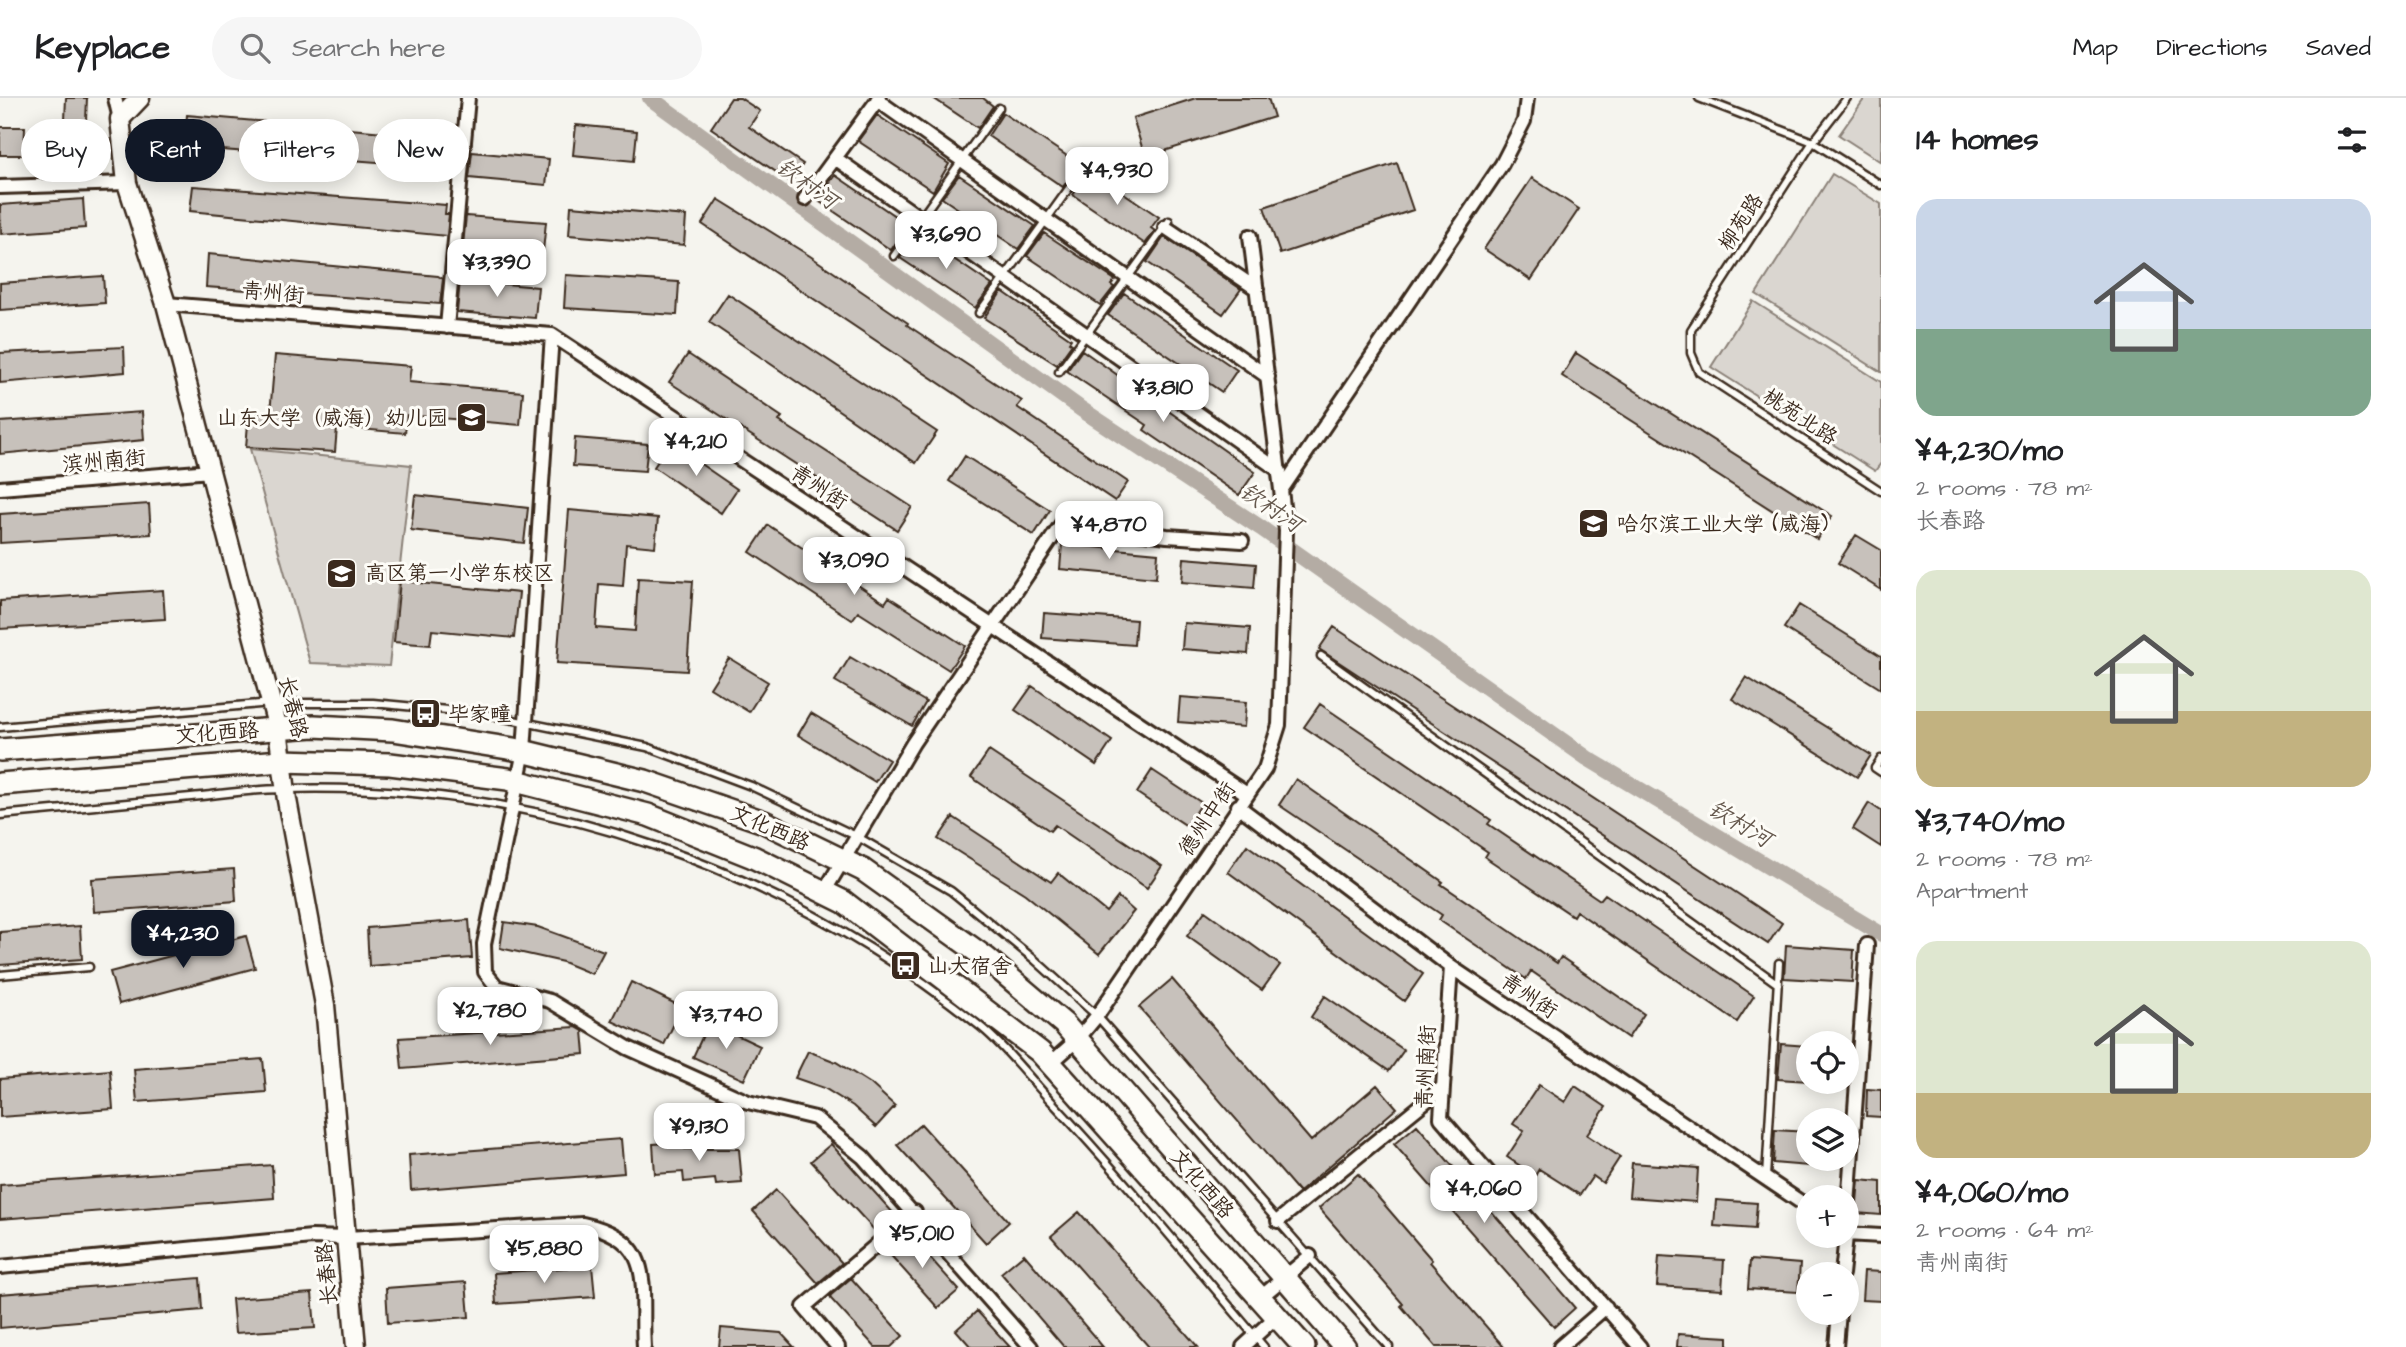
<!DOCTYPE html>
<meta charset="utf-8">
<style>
body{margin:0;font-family:"Architects Daughter","LXGW WenKai TC",sans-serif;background:#f6f6f6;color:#202124;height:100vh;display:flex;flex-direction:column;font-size:26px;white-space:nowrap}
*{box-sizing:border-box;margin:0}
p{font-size:23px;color:#757577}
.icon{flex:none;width:38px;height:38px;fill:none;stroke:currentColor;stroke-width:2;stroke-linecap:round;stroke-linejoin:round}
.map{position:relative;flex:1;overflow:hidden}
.drawer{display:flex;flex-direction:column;background:#fff;width:525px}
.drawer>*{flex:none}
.hud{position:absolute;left:21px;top:21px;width:665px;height:63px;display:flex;gap:14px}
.controls{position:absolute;left:1796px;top:933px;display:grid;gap:14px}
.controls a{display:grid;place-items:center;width:63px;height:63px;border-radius:50%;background:#fff;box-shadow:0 4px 18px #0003;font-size:35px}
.price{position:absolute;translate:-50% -60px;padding:0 16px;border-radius:14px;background:#fff;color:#222;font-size:23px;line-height:46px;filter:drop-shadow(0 2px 4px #0008)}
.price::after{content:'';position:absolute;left:50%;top:42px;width:21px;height:16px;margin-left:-10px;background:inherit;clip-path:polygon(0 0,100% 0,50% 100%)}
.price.current{background:#111827;color:#fff}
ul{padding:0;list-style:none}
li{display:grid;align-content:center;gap:14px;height:371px;padding:0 35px}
li span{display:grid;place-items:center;height:217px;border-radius:21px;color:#555}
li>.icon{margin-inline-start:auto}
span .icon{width:126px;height:126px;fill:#fffc;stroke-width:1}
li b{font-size:30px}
h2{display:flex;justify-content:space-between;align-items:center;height:84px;padding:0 35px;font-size:30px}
.chip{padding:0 24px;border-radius:32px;background:#fff;box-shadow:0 4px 18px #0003;font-size:24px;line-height:63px}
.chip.current{background:#111827;color:#fff}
header{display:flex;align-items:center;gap:42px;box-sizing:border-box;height:98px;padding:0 35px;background:#fff;border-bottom:2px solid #e0e0e0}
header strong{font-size:33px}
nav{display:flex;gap:38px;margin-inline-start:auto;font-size:24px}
.search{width:490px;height:63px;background:#f6f6f6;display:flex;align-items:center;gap:18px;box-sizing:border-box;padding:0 24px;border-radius:38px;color:#757577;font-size:26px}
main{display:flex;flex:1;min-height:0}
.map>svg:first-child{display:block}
.green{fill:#dad6d0;stroke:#8a8077;stroke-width:2}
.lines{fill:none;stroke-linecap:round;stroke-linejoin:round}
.canal{stroke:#b4aca4;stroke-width:16}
.building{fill:#c7c1bb;stroke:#3b2a1e;stroke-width:2}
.lane-casing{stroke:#3b2a1e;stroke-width:11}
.street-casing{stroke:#3b2a1e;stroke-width:18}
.secondary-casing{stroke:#3b2a1e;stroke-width:23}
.primary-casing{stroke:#3b2a1e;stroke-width:26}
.lane{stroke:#fdfcf7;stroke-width:6}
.street{stroke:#fdfcf7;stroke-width:12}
.secondary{stroke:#fdfcf7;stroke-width:18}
.primary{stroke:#fdfcf7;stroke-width:21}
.labels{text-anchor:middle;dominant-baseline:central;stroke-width:6;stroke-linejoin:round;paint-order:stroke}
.street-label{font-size:21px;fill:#3b2a1e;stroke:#fdfcf7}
.poi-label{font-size:21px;fill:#3b2a1e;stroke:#fdfcf7;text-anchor:start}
.water-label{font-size:23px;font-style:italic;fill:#65584d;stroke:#fdfcf7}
</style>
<header>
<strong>Keyplace</strong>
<div class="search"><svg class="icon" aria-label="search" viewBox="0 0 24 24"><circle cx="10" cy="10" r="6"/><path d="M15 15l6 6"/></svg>Search here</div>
<nav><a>Map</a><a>Directions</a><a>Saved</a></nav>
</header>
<main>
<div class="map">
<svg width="1881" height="1249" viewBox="0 0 1881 1249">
<rect width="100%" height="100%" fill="#f5f4ee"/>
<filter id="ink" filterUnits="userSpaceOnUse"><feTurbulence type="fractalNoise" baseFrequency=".0143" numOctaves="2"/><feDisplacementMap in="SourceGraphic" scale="14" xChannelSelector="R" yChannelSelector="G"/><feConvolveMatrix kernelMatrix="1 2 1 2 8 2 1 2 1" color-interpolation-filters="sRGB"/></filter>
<g filter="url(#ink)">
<path class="green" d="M1865 0H1881V64L1839 37Z
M1832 76 1881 106V274L1756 196Z
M1753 203 1881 284V365L1875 373 1711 269Z
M250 351 411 367 389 568 310 565Z"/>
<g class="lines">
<path class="canal" d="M650 0 1081 311 1261 430 1587 660 1881 836"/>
</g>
<path class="building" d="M66 0H87L84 67 63 66Z
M731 0H740L760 13 749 29 803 66 791 84 711 30Z
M933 0H983L993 8 978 30Z
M1196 0H1268L1274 19 1145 59 1133 20Z
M1003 15 1079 66 1063 89 988 38Z
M187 17 453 40V70L184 49Z
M877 17 949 66 933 93 858 43Z
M576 27 637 33 634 63 573 57Z
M0 29H25L24 57H0Z
M472 54 549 61 546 87 469 80Z
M1397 65 1413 112 1280 156 1264 109Z
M1090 72 1159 119 1151 130 1155 133 1145 146 1073 97Z
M835 77 905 125 907 129 891 152 817 102Z
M959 77 1035 128 1018 151 942 100Z
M1532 80 1579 111 1531 182 1484 151Z
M193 88 446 107 445 116H449L447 138 190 113Z
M83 101 85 130 1 136 0 107Z
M718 101 810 158 908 225 907 227 1022 303 1017 309 1128 384 1115 403 702 126Z
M571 108 686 118 684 147 569 137Z
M466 118 546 124 543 153 463 147Z
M1044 135 1115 182 1111 187 1114 189 1100 207 1027 158Z
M917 136 992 187 975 210 900 160Z
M1164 139 1241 191 1223 216 1147 164Z
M208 156 438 178 443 181 440 206 206 189Z
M566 177 679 184 677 217 564 210Z
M103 178 105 205 0 212V185Z
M460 182 538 189 535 220 457 214Z
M1002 193 1071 241 1069 244 1072 246 1057 267 984 220Z
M1124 195 1237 272 1222 294 1108 217Z
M728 196 937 334 916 365 709 224Z
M124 249 125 274 0 285V255Z
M1082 252 1255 374 1239 397 1144 332 1147 327 1067 273Z
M1576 255 1832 418 1817 441 1562 278Z
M688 256 782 319 779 323 912 409 897 432 669 284Z
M275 257 411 268 409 284 523 294 520 327 407 317 405 335 337 329 335 354 246 349 249 314 270 316Z
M142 314 144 342 0 356V324Z
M575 340 648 346 645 373 573 368Z
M670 345 737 391 721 415 654 369Z
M965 358 1050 412 1034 437 949 383Z
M415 397 528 410 524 445 411 432Z
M149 406 151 436 0 445V416Z
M569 412 658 420 655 449 626 446 623 488 599 486 596 530 635 533 638 480 693 483 687 573 557 565Z
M768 427 885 505 889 499 965 548 949 572 858 514 852 522 750 454Z
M1856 437 1881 452V492L1838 465Z
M1062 446 1158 455 1156 480 1060 471Z
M1184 460 1256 466 1254 490 1182 484Z
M400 483 519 495 514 540 432 532 430 547 394 544Z
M163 492 165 521 0 531V503Z
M1799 507 1881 558V591L1784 530Z
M1044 515 1136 522 1134 547 1042 540Z
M1184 525 1250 530 1248 556 1182 551Z
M1334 529 1782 825 1768 846 1319 551Z
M850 559 926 604 912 628 835 583Z
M729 560 768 584 749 614 710 590Z
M1746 579 1871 657 1857 679 1732 601Z
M1032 588 1112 643 1096 667 1015 612Z
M1180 599 1246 604 1244 629 1178 624Z
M1320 606 1491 722 1488 726 1600 802 1605 796 1754 898 1737 924 1576 813 1573 818 1485 759 1488 754 1304 629Z
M811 615 889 662 875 684 798 637Z
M989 653 1162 768 1147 790 1055 727 1050 733 971 679Z
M1152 672 1202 705 1187 728 1137 695Z
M1296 681 1443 784 1441 786 1557 865 1561 859 1644 916 1628 940 1531 873 1526 881 1439 822 1442 817 1279 707Z
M1869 705 1881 713V749L1853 731Z
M953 719 1051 784 1058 775 1106 814 1118 799 1134 813 1099 856 1025 796 938 741Z
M1247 747 1423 876 1404 903 1228 774Z
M234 771 236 803 94 814 92 781Z
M1205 813 1280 867 1262 892 1187 838Z
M469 822 472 860 369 868 367 830Z
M504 824 538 829 604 853 592 876 563 864 500 850Z
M80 828 82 861 0 867V834Z
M246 838 255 870 119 906 110 874Z
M1786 847 1854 852 1852 884 1784 880Z
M1172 881 1311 1043 1377 987 1397 1010 1299 1094 1139 909Z
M631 884 682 909 664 947 612 923Z
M1325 898 1404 952 1389 973 1311 919Z
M709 924 760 948 744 982 693 959Z
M576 929 583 933 585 956 402 971 399 940Z
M1781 946 1808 948V983L1778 981Z
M808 953 836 964 871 986 895 1008 876 1029 853 1008 824 990 795 980Z
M263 961 266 994 137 1004 134 971Z
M110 972 113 1011 0 1019V981Z
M1539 987 1565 1004 1575 988 1606 1009 1587 1037 1620 1059 1603 1085 1593 1078 1580 1097 1539 1071 1535 1078 1507 1059 1524 1033 1513 1026Z
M1867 991 1881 992V1019L1866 1018Z
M921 1026 1009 1124 986 1145 897 1047Z
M1417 1027 1575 1210 1554 1229 1394 1046Z
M1775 1032 1808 1034V1068L1773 1065Z
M621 1041 624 1075 411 1092 409 1057Z
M684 1044 685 1051H739L742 1085 716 1087 715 1081 684 1084 683 1074 655 1076 653 1046Z
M831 1046 895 1117 877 1135 811 1063Z
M1632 1065 1698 1070 1696 1104 1629 1099Z
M272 1067 274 1100 0 1121V1087Z
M1358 1076 1432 1162 1430 1164 1504 1249H1436L1401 1208 1403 1206 1319 1110Z
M1859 1082 1881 1084V1117L1856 1115Z
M776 1092 842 1165 818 1185 753 1113Z
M1716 1102 1757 1105 1755 1131 1714 1128Z
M1079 1114 1198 1249H1149L1051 1138Z
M906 1133 959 1192 938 1210 886 1152Z
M1024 1156 1103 1249H1064L1001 1175Z
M1659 1158 1724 1162 1722 1192 1657 1188Z
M1750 1162 1800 1166 1798 1194 1748 1191Z
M592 1168 595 1199 496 1206 494 1175Z
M1864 1173 1881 1174V1203L1862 1202Z
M200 1180 202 1212 0 1230V1196Z
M851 1180 903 1238 891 1249H875L831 1201 830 1198Z
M466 1184 469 1219 388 1225 386 1190Z
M312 1195 315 1230 235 1235 232 1201Z
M977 1213 1010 1249H971L956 1232Z
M721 1230 781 1235 794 1249H719Z
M1678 1236 1728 1239V1249H1677Z"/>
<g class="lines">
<defs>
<path id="lane" d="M1699 0 1813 44 1881 87
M1847 0 1813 44 1691 232V255L1699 274 1881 393
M894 158 999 10
M979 215 1085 68
M1059 274 1169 123
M1321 558 1778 886
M0 629 271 605H373L479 615 647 649 751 688 858 739 951 793 1035 862 1097 918 1389 1249
M1881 661 1875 670 1881 674
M0 717C64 711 127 705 191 699 222 696 254 691 286 691 540 684 784 770 981 929 1007 950 1029 980 1052 1004 1126 1083 1194 1167 1264 1249
M0 877 89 869
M1766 1079 1779 865"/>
<path id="street" d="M115 0 120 21
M877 2 1268 279
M835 60 1280 373
M0 89 127 85
M805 101 879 0
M1165 129 1257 191
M166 206 552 237 1247 696
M447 229 468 0
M552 237 524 653 484 846 485 874 497 889 550 903 628 950 748 1004 815 1020 863 1059 1031 1249
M0 390 211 373
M1282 391 1502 66 1524 23 1527 0
M1238 708 1451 869 1808 1109
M824 794 913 645 1063 424 1167 438 1242 443
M1451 869 1441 1020 1640 1249
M1051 965 1078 941 1097 918 1265 671 1279 627 1286 433 1250 138
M1278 1123 1443 989
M1846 1135 1867 847
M1846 1136 1881 1138
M0 1169 312 1139 347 1140 583 1126C658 1142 640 1188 644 1249
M1842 1176 1846 1138
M1261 1199 1310 1158
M838 1249 804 1209 915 1114
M1243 1249 1277 1218
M1560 1249 1606 1209
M1836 1249 1839 1214"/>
<path id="secondary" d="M140 0 120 21 127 85 166 206 278 631 287 702 325 907 356 1249"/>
<path id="primary" d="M0 652 314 628 393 632 514 651 645 683 764 724 863 772 986 860 1064 926 1345 1249
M0 686 281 663 390 666 508 681 648 717 753 759 844 804 1040 954 1304 1249"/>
</defs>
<use href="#lane" class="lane-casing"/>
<use href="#street" class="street-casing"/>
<use href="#secondary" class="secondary-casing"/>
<use href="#primary" class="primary-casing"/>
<use href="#lane" class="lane"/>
<use href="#street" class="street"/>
<use href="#secondary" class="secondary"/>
<use href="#primary" class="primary"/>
</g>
</g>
<defs>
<symbol id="school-square" viewBox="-11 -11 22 22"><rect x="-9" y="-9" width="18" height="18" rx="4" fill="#3b2a1e" stroke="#fdfcf7"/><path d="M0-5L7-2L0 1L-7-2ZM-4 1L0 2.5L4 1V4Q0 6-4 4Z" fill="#fff"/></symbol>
<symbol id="university-square" viewBox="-11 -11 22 22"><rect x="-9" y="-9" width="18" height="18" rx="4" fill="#3b2a1e" stroke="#fdfcf7"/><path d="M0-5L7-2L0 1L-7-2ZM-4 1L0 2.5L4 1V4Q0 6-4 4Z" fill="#fff"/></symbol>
<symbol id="bus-square" viewBox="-11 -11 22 22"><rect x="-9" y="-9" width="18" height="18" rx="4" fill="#3b2a1e" stroke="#fdfcf7"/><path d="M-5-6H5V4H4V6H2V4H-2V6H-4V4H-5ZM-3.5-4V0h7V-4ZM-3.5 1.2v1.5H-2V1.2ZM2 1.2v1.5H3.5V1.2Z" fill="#fff"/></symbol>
</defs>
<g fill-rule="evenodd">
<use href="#school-square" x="454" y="302" width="35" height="35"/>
<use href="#university-square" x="1576" y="408" width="35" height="35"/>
<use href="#school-square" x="324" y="458" width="35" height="35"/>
<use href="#bus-square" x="408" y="598" width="35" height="35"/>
<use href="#bus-square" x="888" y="850" width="35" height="35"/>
</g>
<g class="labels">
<g class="street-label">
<text transform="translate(1741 124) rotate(-57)">柳苑路</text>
<text transform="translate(273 195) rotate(5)">青州街</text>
<text transform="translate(1800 319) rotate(33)">桃苑北路</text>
<text transform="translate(104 363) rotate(-5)">滨州南街</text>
<text transform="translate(819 389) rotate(33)">青州街</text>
<text transform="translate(293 609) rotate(77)">长春路</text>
<text transform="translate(217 635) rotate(-4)">文化西路</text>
<text transform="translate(1207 721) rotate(-56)">德州中街</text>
<text transform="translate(770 730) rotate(23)">文化西路</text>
<text transform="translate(1529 898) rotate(34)">青州街</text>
<text transform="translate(1426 969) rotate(-87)">青州南街</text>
<text transform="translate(1202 1086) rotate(49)">文化西路</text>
<text transform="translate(327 1176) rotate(-95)">长春路</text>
</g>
<g class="poi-label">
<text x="448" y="320" text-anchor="end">山东大学（威海）幼儿园</text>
<text x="1617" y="426">哈尔滨工业大学 (威海)</text>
<text x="365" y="475">高区第一小学东校区</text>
<text x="448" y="616">毕家疃</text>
<text x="928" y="868">山大宿舍</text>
</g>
<g class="water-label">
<text transform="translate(807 86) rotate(36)">钦村河</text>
<text transform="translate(1271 410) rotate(34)">钦村河</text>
<text transform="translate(1740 726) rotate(31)">钦村河</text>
</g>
</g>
</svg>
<div class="controls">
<a><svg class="icon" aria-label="locate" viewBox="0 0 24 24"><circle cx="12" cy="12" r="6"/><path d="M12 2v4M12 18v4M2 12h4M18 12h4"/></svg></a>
<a><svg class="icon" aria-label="layers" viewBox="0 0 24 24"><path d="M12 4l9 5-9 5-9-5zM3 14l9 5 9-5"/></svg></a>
<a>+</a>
<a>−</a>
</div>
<b class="price" style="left:1117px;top:109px">¥4,930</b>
<b class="price" style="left:946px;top:173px">¥3,690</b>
<b class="price" style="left:497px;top:201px">¥3,390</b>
<b class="price" style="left:1163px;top:326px">¥3,810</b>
<b class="price" style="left:696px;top:380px">¥4,210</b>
<b class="price" style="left:1109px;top:463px">¥4,870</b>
<b class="price" style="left:854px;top:499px">¥3,090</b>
<b class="price current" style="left:183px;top:872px">¥4,230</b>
<b class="price" style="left:490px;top:949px">¥2,780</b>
<b class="price" style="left:726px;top:953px">¥3,740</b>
<b class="price" style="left:699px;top:1065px">¥9,130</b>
<b class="price" style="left:1484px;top:1127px">¥4,060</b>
<b class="price" style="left:922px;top:1172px">¥5,010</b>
<b class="price" style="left:544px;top:1187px">¥5,880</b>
<div class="hud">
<a class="chip">Buy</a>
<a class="chip current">Rent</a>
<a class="chip">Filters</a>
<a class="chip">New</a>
</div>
</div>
<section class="drawer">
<h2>14 homes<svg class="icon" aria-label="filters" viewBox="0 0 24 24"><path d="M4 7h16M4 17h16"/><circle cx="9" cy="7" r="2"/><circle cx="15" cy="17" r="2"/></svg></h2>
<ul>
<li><span style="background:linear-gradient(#c9d6e8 60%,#7fa58c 0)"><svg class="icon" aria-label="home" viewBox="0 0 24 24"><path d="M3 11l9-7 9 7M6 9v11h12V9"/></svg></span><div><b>¥4,230/mo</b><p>2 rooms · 78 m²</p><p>长春路</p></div></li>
<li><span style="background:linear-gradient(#dfe7d0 65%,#c2b280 0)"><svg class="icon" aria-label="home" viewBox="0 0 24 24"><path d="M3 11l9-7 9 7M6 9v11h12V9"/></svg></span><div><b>¥3,740/mo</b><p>2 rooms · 78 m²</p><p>Apartment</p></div></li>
<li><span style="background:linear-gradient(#dfe7d0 70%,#c2b280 0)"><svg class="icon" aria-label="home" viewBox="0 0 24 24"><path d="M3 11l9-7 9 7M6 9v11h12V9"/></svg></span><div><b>¥4,060/mo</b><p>2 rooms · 64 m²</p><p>青州南街</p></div></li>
</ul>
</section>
</main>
